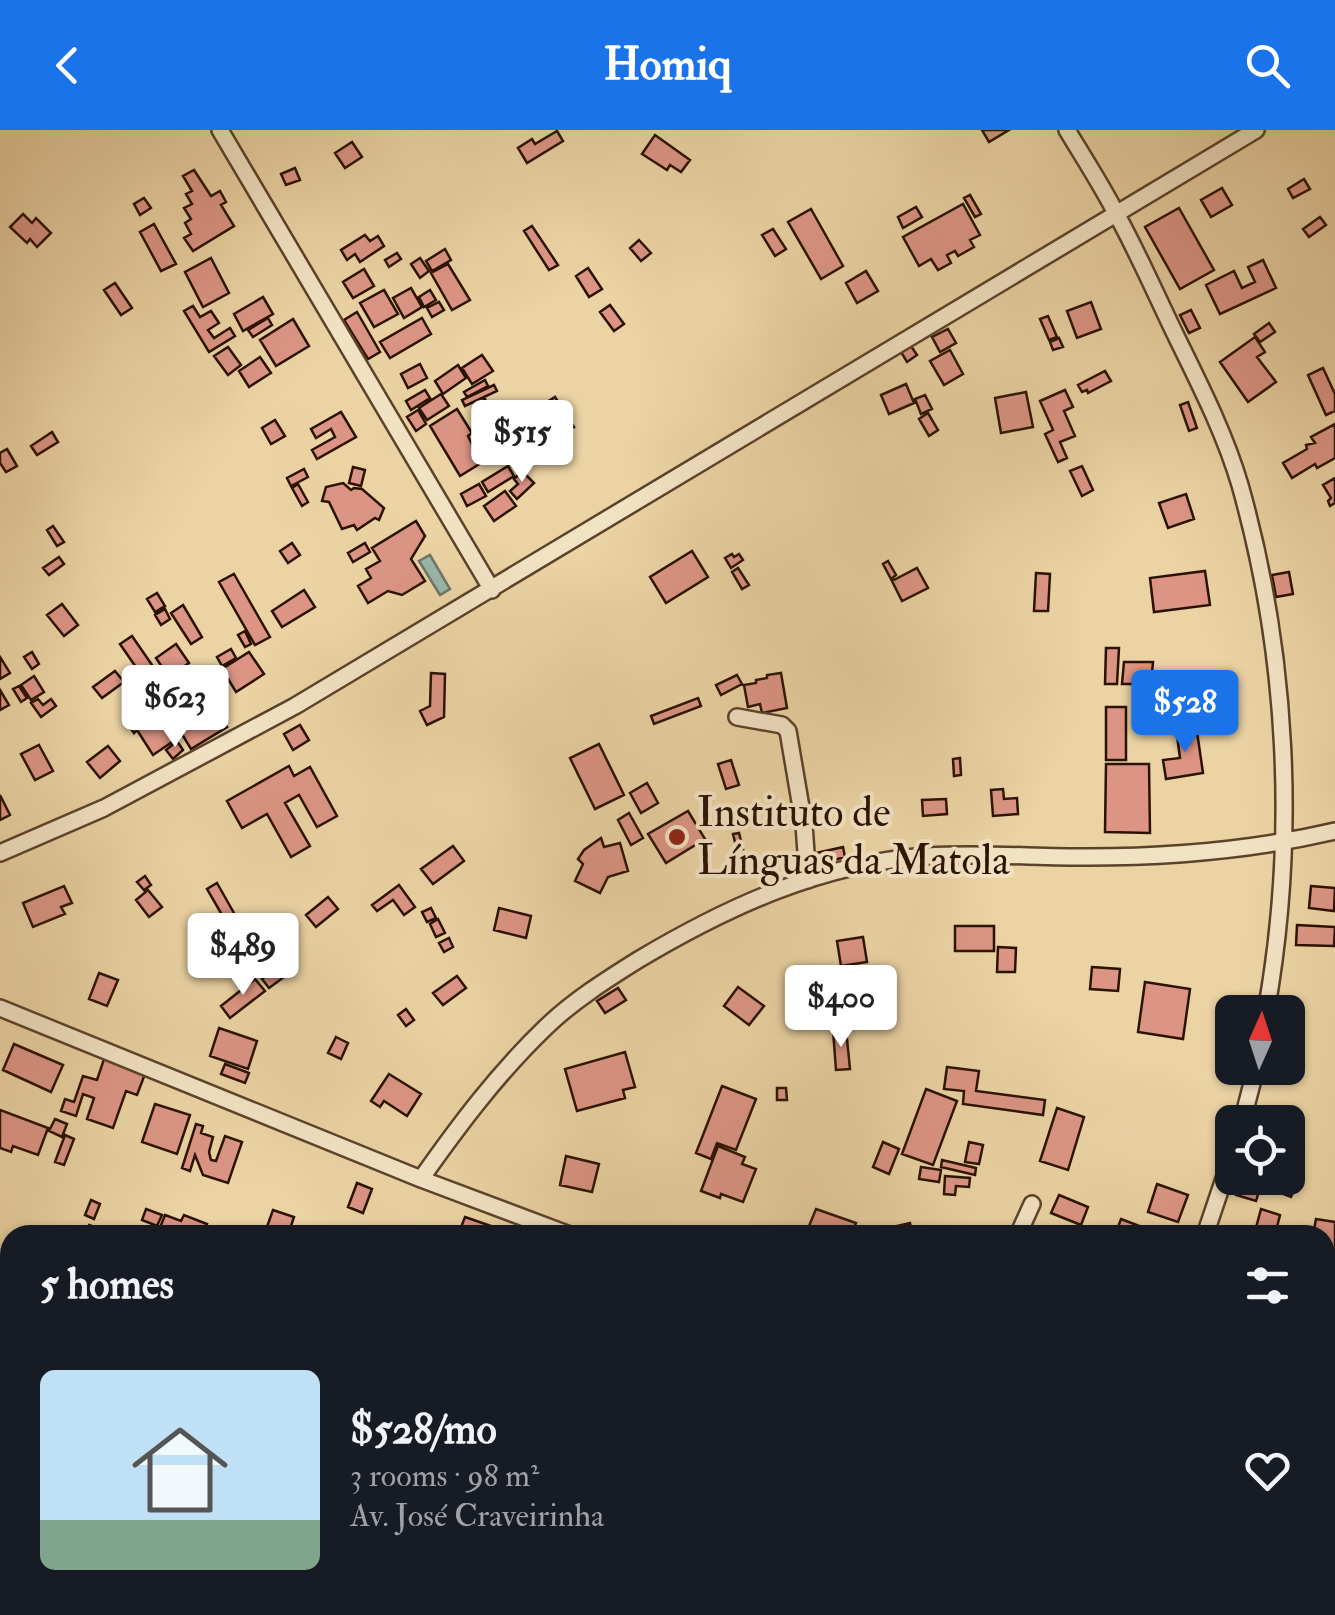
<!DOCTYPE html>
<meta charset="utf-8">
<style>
body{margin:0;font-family:"IM FELL Double Pica",serif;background:#242831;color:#f1f3f6;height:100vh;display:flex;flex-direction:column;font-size:38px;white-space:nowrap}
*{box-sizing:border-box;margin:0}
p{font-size:32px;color:#9ea1a6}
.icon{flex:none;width:55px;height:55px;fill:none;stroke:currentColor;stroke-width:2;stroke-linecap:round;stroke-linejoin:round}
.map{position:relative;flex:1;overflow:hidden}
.details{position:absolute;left:0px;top:1095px;width:1335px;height:390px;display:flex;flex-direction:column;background:#171b24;border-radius:30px 30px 0 0;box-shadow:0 2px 8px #0004}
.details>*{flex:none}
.needle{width:65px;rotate:3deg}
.buttons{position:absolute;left:1215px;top:865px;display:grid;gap:20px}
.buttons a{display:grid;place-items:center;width:90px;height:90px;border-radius:15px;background:#171b24;box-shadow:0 2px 8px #0004;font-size:50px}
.price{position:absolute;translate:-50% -85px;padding:0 22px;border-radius:10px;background:#fff;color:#222;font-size:32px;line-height:65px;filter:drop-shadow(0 2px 5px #0008)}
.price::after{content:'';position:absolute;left:50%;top:60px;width:30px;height:22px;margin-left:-15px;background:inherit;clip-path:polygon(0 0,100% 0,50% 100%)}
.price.selected{background:#1a73e8;color:#fff}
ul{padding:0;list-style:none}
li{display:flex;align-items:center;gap:30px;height:250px;padding:0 40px}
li+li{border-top:2px solid #363941}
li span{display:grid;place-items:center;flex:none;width:280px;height:200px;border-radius:15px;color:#555}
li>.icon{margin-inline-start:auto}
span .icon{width:120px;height:120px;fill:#fffc;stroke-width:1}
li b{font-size:42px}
h2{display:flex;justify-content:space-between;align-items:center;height:120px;padding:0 40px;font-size:42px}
header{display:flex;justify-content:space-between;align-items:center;height:130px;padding:0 40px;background:#1a73e8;color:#fff;font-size:45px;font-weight:700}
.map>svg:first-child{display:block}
.water{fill:#99b7ab;stroke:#6d7567;stroke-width:2.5}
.building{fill:#dc9585;stroke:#2b1201;stroke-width:2.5}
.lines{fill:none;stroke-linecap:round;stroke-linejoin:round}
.minor-casing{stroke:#5b422a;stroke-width:20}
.minor{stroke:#f2e2c4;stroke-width:15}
.poi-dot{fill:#8f2418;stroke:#f2e2c4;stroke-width:4}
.labels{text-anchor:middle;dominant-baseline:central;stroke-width:8;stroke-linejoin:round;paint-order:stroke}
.poi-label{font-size:42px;fill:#2b1201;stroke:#f2e2c4;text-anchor:start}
</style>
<header><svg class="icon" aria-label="back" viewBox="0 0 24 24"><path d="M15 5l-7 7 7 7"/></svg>Homiq<svg class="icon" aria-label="search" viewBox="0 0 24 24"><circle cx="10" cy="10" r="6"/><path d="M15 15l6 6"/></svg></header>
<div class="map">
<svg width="1335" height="1485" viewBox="0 0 1335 1485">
<rect width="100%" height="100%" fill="#ebd3a4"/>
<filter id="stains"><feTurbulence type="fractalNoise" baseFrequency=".002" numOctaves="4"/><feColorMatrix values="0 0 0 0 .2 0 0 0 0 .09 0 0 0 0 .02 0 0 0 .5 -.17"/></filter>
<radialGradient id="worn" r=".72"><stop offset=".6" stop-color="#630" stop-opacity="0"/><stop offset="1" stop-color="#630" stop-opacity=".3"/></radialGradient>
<path class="water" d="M430 425 450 459 440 465 419 431Z"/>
<path class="building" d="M982 0H1009L989 12Z
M557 1 563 11 527 33 518 18 532 9 535 14Z
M655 5 690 30 681 42 670 35 667 40 642 24Z
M352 12 362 27 345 38 335 23Z
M295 38 300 50 286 55 281 44Z
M194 40 211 66 220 61 226 72 221 75 234 96 193 121 184 108 191 104 185 93 191 89 184 78 192 74 186 64 192 61 183 46Z
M1304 49 1310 59 1293 68 1288 59Z
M1222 58 1232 75 1211 87 1201 70Z
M970 65 981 84 975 87 964 68Z
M144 68 151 78 140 85 134 74Z
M963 74 980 105 970 110 974 117 958 126 955 121 947 125 951 133 938 140 931 129 919 136 903 107Z
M916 77 922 87 903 98 898 87Z
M1179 78 1214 140 1180 159 1145 97Z
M811 79 843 136 821 149 788 92Z
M23 84 32 93 36 88 51 103 37 117 30 109 27 113 10 97Z
M1320 87 1326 95 1309 107 1303 99Z
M154 94 176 134 161 141 140 102Z
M532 96 558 135 549 140 524 101Z
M773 99 786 119 775 126 762 105Z
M365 105 370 111 378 106 384 116 360 132 355 124 347 130 341 120Z
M639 110 651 123 641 131 630 118Z
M445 119 451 130 432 141 426 131Z
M397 123 401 129 389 137 385 130Z
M211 128 229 163 203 177 185 142Z
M420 128 429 141 420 148 411 134Z
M1263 130 1276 158 1220 184 1206 155 1234 141 1242 158 1255 152 1248 137Z
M448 134 470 170 452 180 431 143Z
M588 138 602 159 589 167 576 146Z
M364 139 374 156 353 168 343 152Z
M866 141 878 161 857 173 846 153Z
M115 153 132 178 121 185 104 160Z
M411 158 422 177 404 188 393 168Z
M384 160 398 184 374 197 360 173Z
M430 160 436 170 424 177 419 167Z
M263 167 273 184 243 201 234 184Z
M439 172 444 180 432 187 427 178Z
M1091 172 1101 199 1077 208 1067 181Z
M610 175 624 194 614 201 600 182Z
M193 176 200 187 211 181 219 193 208 200 214 208 230 198 235 206 209 222 184 181Z
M1191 180 1200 198 1189 203 1180 185Z
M357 182 380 222 368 229 344 190Z
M1048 186 1057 207 1049 210 1040 189Z
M268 188 272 195 253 207 248 200Z
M422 188 431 204 390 228 380 212Z
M293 189 309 216 276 236 260 210Z
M1269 193 1275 202 1260 212 1254 204Z
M948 199 956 213 940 222 932 207Z
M1255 207 1265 222 1257 227 1276 252 1248 272 1220 232Z
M1059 208 1063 217 1053 220 1050 212Z
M911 216 917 225 907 232 901 222Z
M228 217 241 235 228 245 214 226Z
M950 220 963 244 944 255 930 231Z
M482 225 493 241 472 254 462 238Z
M260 227 271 243 249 257 239 241Z
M420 234 427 248 408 258 401 244Z
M458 235 466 248 443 264 435 251Z
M1323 238 1335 264V281L1326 285 1308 245Z
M1105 241 1111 251 1088 263 1087 260 1082 262 1078 255Z
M485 250 488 256 467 267 464 262Z
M906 254 914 273 889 284 881 265Z
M494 255 497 261 465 276 462 270Z
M425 260 430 268 411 280 406 271Z
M1065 260 1073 277 1064 281 1075 306 1060 312 1067 328 1058 332 1045 304 1053 300 1040 271Z
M1026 262 1033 297 1001 303 995 268Z
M441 264 449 276 427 290 419 278Z
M925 265 932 279 921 284 915 269Z
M555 267 574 297 560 306 572 323 563 329 533 281Z
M485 269 497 290 487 296 475 276Z
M1188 272 1197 298 1189 301 1180 275Z
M457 279 472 303 468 306 481 333 460 346 430 296Z
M418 280 426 294 416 301 407 287Z
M341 282 356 307 317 329 312 320 335 307 331 299 316 308 311 299Z
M928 283 938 300 929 306 919 289Z
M275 290 285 306 271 314 262 298Z
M1335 294V328L1317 338 1315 334 1292 348 1283 333 1307 319 1306 315 1315 313 1311 307Z
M52 302 58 312 37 325 31 316Z
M7 319 17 336 6 342 0 333V323Z
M508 336 514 346 488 362 482 352Z
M1082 336 1093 360 1082 366 1070 341Z
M353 337 365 340 361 356 349 353Z
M304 339 308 347 291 356 287 348Z
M522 341 534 353 517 369 510 361 518 354 514 349Z
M1335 348V373L1330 376 1328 371 1331 368 1323 355Z
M343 353 351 360 354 358 362 359 384 378 379 390 375 388 357 400 354 395 342 399 329 372 322 371 326 357Z
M298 354 308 372 302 376 292 358Z
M479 354 486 366 467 376 461 364Z
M505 361 516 376 494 391 484 376Z
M1186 364 1194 389 1168 398 1159 373Z
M416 391 425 406 411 429 425 451 402 465 388 461 368 473 358 456 371 448 366 439 380 431 372 418Z
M53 396 64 412 57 416 47 400Z
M292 413 300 425 288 433 280 421Z
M365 413 370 422 353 432 348 423Z
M692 421 708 447 666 473 650 447Z
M732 424 734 427 739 424 743 430 731 438 725 428Z
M59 427 64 434 49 445 43 438Z
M888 431 896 445 891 449 883 434Z
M738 438 749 455 742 459 732 442Z
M917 438 928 458 902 471 892 451Z
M1205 441 1210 475 1154 482 1150 448Z
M1289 442 1293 464 1276 467 1272 445Z
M1036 443 1050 444 1048 481H1034Z
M234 444 270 507 255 515 219 452Z
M304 460 315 477 282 497 272 481Z
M157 463 165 476 155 482 147 469Z
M62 474 78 495 64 506 47 485Z
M183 475 202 507 191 514 171 483Z
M165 479 170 489 161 495 155 485Z
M245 501 251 514 245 517 238 505Z
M132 506 152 535 140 543 120 514Z
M176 514 189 533 169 547 156 528Z
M1106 518H1119L1117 554H1105Z
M231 519 236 528 222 536 217 527Z
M32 522 39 534 32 539 24 527Z
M249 522 264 544 236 562 222 539Z
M0 527 10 543 0 549Z
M1124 532H1153L1151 554H1122Z
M115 541 124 552 102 568 93 557Z
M431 543 445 544 444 587 427 595 420 581 430 576Z
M781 543 787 578 762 583 760 574 748 577 744 555 756 553V550L767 548V545Z
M737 545 742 554 721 565 716 555Z
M34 546 44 562 31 570 21 555Z
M19 556 27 568 21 572 13 559Z
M0 560 9 575 0 580Z
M698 568 701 576 654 594 651 586Z
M38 569 43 575 51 569 56 576 41 587 31 573Z
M151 573 175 610 153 625 137 600 134 603 125 590Z
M1106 577H1126V630H1106Z
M216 580 227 597 191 619 180 601Z
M300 595 309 610 293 620 284 604Z
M1196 595 1203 643 1166 649 1163 630 1180 628 1176 598Z
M177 611 183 620 173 629 166 620Z
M599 614 624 665 595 679 570 628Z
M39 615 53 641 35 650 21 624Z
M108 616 120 631 100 648 87 632Z
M960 628 961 645 954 646 953 629Z
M731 630 739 655 726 659 718 634Z
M1106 634H1149L1150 703 1105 702Z
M289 636 294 646 310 637 337 686 317 697 299 665 285 673 310 716 291 727 267 684 242 698 227 671Z
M647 653 658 673 641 683 630 663Z
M1003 659 1004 669 1017 668 1018 684 993 686 991 660Z
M0 665 10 685 0 690Z
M946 669 947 684 923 686 922 670Z
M688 681 705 709 666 733 648 704Z
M629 683 643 708 631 715 618 690Z
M739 703 743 719 737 720 733 704Z
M601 708 604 717 620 713 628 741 608 747 600 763 575 751 583 734 578 729 584 720Z
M453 716 464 731 433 754 421 739Z
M843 717 845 727 815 735 812 724Z
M145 746 151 755 144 760 137 752Z
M217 753 243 799 233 804 207 759Z
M399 755 415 777 404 785 393 770 377 781 372 775Z
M64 756 72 773 61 777 65 784 33 797 23 773Z
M1311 756 1335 758 1334 781 1309 778Z
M148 760 162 777 149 787 136 770Z
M328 767 338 779 316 797 306 785Z
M431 778 436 788 427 792 422 782Z
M499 778 531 786 526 808 494 800Z
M438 789 445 803 436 807 430 794Z
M1297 795 1335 797 1334 816 1296 815Z
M955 796H994V821H955Z
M863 807 867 832 841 836 837 811Z
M449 808 453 817 444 822 439 813Z
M998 817 1016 818 1015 842H997Z
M280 834 288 844 269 858 262 849Z
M1092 837 1120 839 1118 861 1090 859Z
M99 843 118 850 107 876 89 869Z
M457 846 466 858 443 875 433 863Z
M839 847 842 871 829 873 826 849Z
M255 849 265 861 230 888 221 876Z
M1145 852 1190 859 1183 909 1138 902Z
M738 857 764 876 749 895 724 876Z
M618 858 626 870 605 883 597 871Z
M406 879 414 890 406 896 398 885Z
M219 898 257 911 248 939 210 926Z
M846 899 850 939 836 940 833 900Z
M336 907 348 913 341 929 328 923Z
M14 914 63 935 51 962 3 940Z
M625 922 635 957 623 960 625 968 577 981 565 939Z
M104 929 145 944 137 965 126 961 113 998 87 989 94 968 83 964 76 986 61 981 65 969 74 972 83 946 97 950Z
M225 934 249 943 245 953 221 944Z
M947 937 979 941 976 961 1045 970 1043 985 963 974 964 961 944 959Z
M389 944 421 964 407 986 384 971 380 977 371 971Z
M722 956 756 969 736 1020 717 1013 711 1029 696 1023Z
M777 958H786L787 970H777Z
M926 959 957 971 933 1035 902 1024Z
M155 974 190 985 177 1024 142 1012Z
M1057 978 1084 987 1068 1040 1040 1031Z
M0 980 48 998 38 1025 13 1016 11 1022 0 1018Z
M55 989 67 994 62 1007 49 1001Z
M196 994 203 996 201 1003 213 1007 209 1022 211 1030 216 1031 225 1006 242 1012 228 1053 203 1045 195 1025 190 1041 182 1038Z
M65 1005 74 1009 64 1035 55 1032Z
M883 1012 899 1019 889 1044 873 1037Z
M969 1012 983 1015 979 1034 965 1032Z
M718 1016 745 1027 742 1034 756 1039 743 1072 721 1064 720 1068 701 1061Z
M566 1026 599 1034 592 1062 560 1055Z
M942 1030 976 1038 975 1045 941 1037Z
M921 1037 941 1040 939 1052 919 1049Z
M1288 1039 1300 1043 1291 1067 1265 1057 1268 1048H1288Z
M945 1046 970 1048 969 1057 956 1056 955 1065 944 1064Z
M1241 1048H1263L1256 1071 1236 1065Z
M357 1053 372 1059 363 1083 348 1077Z
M1157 1054 1188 1065 1178 1092 1148 1082Z
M1059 1065 1088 1077 1081 1095 1051 1083Z
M91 1070 100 1074 94 1089 85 1085Z
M146 1079 162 1085 157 1096 142 1090Z
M816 1079 856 1093 851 1105H800L802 1099 807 1101Z
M1261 1079 1280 1085 1275 1105H1254Z
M273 1080 294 1087 288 1105H264Z
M165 1085 181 1091 184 1085 207 1094 205 1099 216 1103 215 1105H180L174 1103 173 1105H157Z
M465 1087 517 1105H458Z
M1121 1089 1155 1102 1154 1105H1115Z
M1316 1089 1335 1092V1126L1325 1124V1105H1313Z
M910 1093 913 1105H895L893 1097Z
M89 1095 116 1105H85Z
M461 1475H486L492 1477 489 1485H457Z
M519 1475H581L578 1485H546Z
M682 1475H701L696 1485H680L678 1484Z
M847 1475H869L863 1485Z
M1247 1475H1257L1253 1485H1243Z"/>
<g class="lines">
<defs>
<path id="minor" d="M220 0 492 460
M1067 0C1084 28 1102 56 1117 85 1139 125 1157 167 1177 208 1200 255 1225 304 1240 355 1288 525 1297 709 1266 882
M737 587 782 595 788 601 804 695 808 750
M0 723 104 678 295 576 1256 0
M0 878 421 1049 570 1105
M1242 992 1256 938
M421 1049C459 995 498 943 546 897 573 871 606 850 638 830 727 777 822 733 927 726 981 723 1033 727 1087 727 1170 727 1254 720 1335 701
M1018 1105 1032 1074
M1205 1105 1232 1025
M1325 1390 1335 1391
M663 1485 667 1475
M1055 1485 1059 1475"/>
</defs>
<use href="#minor" class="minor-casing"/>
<use href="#minor" class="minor"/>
</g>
<circle class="poi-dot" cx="677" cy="707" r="10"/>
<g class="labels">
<g class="poi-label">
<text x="697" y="683">Instituto de<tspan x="697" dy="48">Línguas da Matola</tspan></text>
</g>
</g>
<rect width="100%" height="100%" filter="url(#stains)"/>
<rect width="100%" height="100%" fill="url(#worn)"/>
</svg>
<div class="buttons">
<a><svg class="needle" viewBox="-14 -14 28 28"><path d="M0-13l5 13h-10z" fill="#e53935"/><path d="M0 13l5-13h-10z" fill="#9ea1a6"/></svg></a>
<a><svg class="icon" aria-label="locate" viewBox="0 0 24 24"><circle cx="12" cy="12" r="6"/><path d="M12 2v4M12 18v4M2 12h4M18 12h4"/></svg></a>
</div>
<b class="price" style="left:522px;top:355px">$515</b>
<b class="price" style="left:175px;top:620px">$623</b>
<b class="price selected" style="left:1185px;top:625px">$528</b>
<b class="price" style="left:243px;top:868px">$489</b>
<b class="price" style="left:841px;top:920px">$400</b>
<section class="details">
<h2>5 homes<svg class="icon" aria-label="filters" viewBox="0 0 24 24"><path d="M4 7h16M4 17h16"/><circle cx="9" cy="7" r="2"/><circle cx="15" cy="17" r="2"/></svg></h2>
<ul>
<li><span style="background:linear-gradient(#bfe0f5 75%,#7fa58c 0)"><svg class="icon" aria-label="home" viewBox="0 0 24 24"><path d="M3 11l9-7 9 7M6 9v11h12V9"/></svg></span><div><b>$528/mo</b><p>3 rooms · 98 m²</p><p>Av. José Craveirinha</p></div><svg class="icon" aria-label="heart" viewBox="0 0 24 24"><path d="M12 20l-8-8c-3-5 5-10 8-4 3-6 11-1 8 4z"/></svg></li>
</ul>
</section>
</div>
